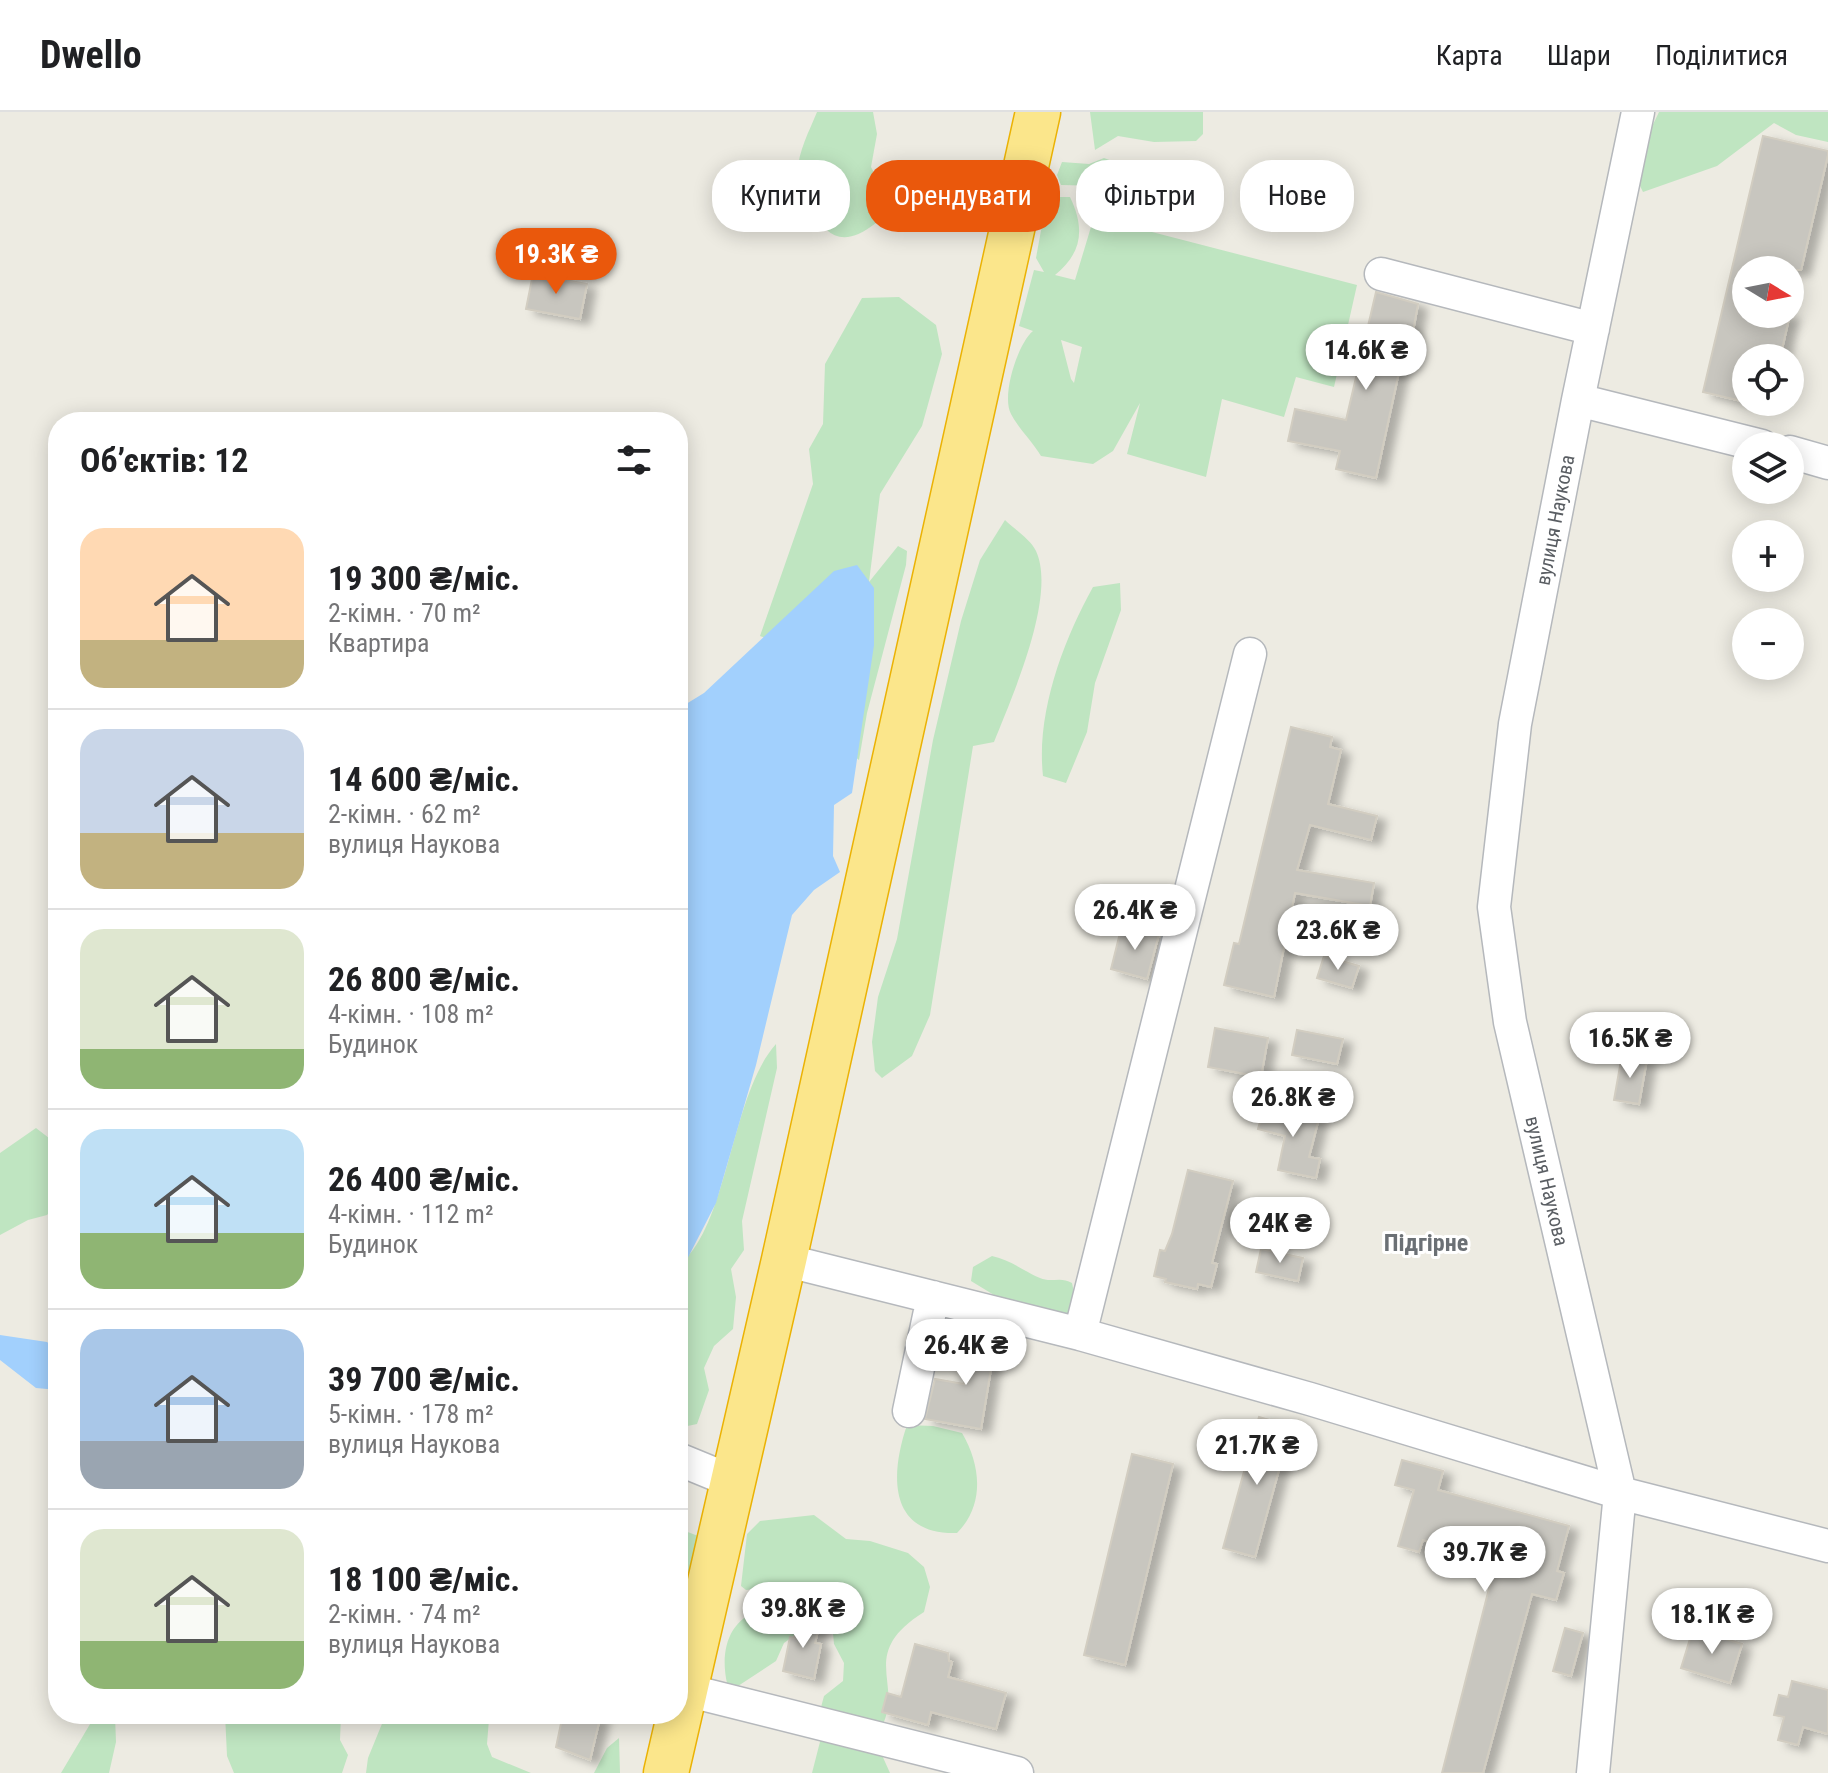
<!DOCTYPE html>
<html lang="uk">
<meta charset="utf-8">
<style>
body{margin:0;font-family:"Roboto Condensed",sans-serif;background:#f2f2f2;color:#202124;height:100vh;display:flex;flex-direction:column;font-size:30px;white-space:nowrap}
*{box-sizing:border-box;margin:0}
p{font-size:26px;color:#757577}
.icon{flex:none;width:44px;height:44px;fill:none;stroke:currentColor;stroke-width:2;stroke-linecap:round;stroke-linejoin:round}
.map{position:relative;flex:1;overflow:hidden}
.drawer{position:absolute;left:48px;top:300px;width:640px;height:1312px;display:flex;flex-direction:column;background:#fff;border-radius:32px;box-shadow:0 4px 20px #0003}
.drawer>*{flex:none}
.top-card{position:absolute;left:712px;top:48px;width:760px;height:72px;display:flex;gap:16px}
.needle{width:52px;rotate:100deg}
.fabs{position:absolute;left:1732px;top:144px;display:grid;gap:16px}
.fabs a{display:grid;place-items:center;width:72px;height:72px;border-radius:50%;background:#fff;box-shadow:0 4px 20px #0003;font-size:40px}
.price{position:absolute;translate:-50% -68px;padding:0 18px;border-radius:28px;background:#fff;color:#222;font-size:26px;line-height:52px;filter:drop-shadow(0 2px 4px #0008)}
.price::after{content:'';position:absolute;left:50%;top:48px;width:24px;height:18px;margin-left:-12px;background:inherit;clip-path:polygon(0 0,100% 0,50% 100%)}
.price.current{background:#ea580c;color:#fff}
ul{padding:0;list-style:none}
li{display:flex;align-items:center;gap:24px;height:200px;padding:0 32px}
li+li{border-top:2px solid #e0e0e0}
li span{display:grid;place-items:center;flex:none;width:224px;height:160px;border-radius:24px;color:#555}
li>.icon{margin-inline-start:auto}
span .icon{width:96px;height:96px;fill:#fffc;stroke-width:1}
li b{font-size:34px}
h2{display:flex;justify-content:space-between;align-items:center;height:96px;padding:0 32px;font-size:34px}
.tag{padding:0 28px;border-radius:32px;background:#fff;box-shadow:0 4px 20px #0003;font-size:28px;line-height:72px}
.tag.current{background:#ea580c;color:#fff}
header{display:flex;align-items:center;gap:48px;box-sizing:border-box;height:112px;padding:0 40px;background:#fff;border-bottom:2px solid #e0e0e0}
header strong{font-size:38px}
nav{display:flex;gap:44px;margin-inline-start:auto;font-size:28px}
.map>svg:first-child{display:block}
.green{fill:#bfe5c1;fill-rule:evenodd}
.water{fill:#a2d0fd}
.building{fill:#c8c6bf;stroke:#d2cdc1;stroke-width:2;filter:url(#shadow)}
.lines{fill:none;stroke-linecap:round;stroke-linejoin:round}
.minor-casing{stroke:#b5b8bc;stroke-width:35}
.highway-casing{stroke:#ebb204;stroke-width:47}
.minor{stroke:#fff;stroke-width:32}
.highway{stroke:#fbe68b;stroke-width:44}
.labels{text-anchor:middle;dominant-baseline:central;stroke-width:6;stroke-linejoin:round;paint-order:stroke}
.street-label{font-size:20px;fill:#5a5e63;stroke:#fff}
.quarter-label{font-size:24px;font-weight:bold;fill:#6b7075;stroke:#fff}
</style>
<header>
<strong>Dwello</strong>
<nav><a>Карта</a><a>Шари</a><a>Поділитися</a></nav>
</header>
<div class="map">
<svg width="1828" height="1661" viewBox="0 0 1828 1661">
<defs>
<filter id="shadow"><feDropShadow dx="9" dy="5" stdDeviation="4" flood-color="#0004"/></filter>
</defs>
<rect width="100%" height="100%" fill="#edebe2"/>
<path class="green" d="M817 0H873L877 22 871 55 880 72 876 111C845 135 827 128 810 94 806 85 798 74 798 65 796 43 809 20 817 0Z
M1090 0H1203V22L1196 29 1154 30 1118 24 1095 38Z
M1659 0H1828V30L1796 23 1774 11 1717 54 1643 80C1628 53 1647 26 1659 0Z
M1104 46 1112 49 1110 65 1101 74 1061 73 1057 63 1062 50 1089 52Z
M1054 85H1070C1086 118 1081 142 1055 163L1075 168 1094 105 1357 173 1334 275 1296 265 1284 305 1222 287 1206 365 1127 342 1140 291 1113 339 1093 352 1041 344C1032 329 1019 317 1011 302 1001 284 1018 231 1033 219L1019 214 1034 158 1044 160 1036 146 1042 113ZM1061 228 1082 235 1074 271 1071 267Z
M899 185 936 213 942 242 922 314 880 382 869 470 898 434 907 439 906 453 867 601 859 648 852 642 799 538 760 524 813 372 809 337 823 312 825 252 862 186Z
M1005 408C1014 417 1030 427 1036 439 1057 484 1012 585 994 630L973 634 930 903 912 944 882 966 875 959 872 930 878 885 897 827 933 628 961 509 980 448Z
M1120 471 1121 498 1095 571 1087 620 1066 671 1043 664C1036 601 1063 529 1093 475Z
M776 932 777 956 742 1109 744 1138 731 1157 736 1185 733 1217 714 1234 704 1256 709 1278 697 1312 678 1316V1153C728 1118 730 983 776 932Z
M36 1016 58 1033V1091L47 1103 28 1108 0 1123V1041Z
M992 1144C1011 1148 1023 1159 1040 1166 1051 1171 1061 1164 1072 1171L1076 1190 1065 1211 1012 1194 971 1169 973 1155Z
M907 1313 933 1314 962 1321C981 1353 985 1393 957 1421 888 1423 890 1363 907 1313Z
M814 1403 846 1427 870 1429 908 1441 924 1455 930 1475 924 1500C857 1542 904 1571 882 1614L820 1599 824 1584 843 1569 844 1551 834 1532 830 1489 795 1473 746 1478 741 1474 747 1422 760 1409Z
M685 1419 701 1425 694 1491 678 1509V1423Z
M761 1498 806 1499 810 1503 806 1515 784 1531 776 1549 738 1574 727 1571C720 1540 728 1507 761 1498Z
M96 1602 115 1604 116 1630 109 1661H61Z
M225 1602H341L340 1628 348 1643 342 1661H234L227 1644Z
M386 1602H445L448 1608 489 1607 487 1632 492 1645 531 1661H366L368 1646Z
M822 1622 881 1641 890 1661H812Z
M619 1626 620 1661H594L607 1636Z"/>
<path class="water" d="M857 453 874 476V533L852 681 834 693 833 744 840 760 814 778 792 803 756 953 716 1091 678 1165V597L704 581 834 459Z
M0 1223 47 1230 58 1239V1278L36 1276 0 1248Z"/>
<path class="building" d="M1763 24 1828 39V43L1801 158H1746V202H1790L1780 246H1746V290L1703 280Z
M533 162 587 172 580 207 526 197Z
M1376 180 1418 192 1408 247 1402 246 1376 366 1336 357 1340 339 1288 329 1295 297 1346 308Z
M1291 615 1332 625 1330 635 1341 638 1328 692 1377 704 1371 728 1310 713 1297 758 1374 771 1370 794 1295 781 1274 885 1224 873 1234 831 1239 832Z
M1122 813 1159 822 1147 867 1111 857Z
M1324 844 1359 854 1352 876 1317 866Z
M1215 916 1268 926 1261 965 1208 955Z
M1297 918 1343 927 1337 952 1292 943Z
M1622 943 1647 947 1639 992 1614 988Z
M1265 992 1319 1006 1309 1045 1320 1047 1316 1066 1278 1058 1285 1024 1258 1017Z
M1188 1058 1233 1069 1212 1151 1217 1152 1211 1175 1198 1172 1197 1177 1165 1170 1166 1167 1154 1164 1160 1138 1165 1139 1172 1122Z
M1261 1137 1303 1146 1298 1169 1256 1160Z
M974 1215 997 1221 981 1317 925 1307 935 1267 964 1272Z
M1259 1305 1291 1314 1255 1445 1223 1436Z
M1132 1342 1173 1352 1125 1553 1084 1543Z
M1402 1348 1443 1359 1438 1378 1569 1414 1557 1459 1564 1461 1556 1488 1532 1482 1483 1661H1442L1496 1449 1423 1428 1419 1440 1398 1434 1414 1378 1395 1373Z
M799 1507 820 1511 815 1531 821 1532 814 1567 783 1559 790 1525 794 1526Z
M1565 1516 1583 1521 1571 1564 1553 1559Z
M1693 1517 1742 1532 1730 1571 1681 1556Z
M915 1532 948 1541 949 1549 952 1550 948 1565 1006 1581 996 1617 931 1600 928 1613 882 1600 887 1581 901 1585Z
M1792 1569 1828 1578V1622L1803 1615 1798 1633 1778 1628 1784 1605 1774 1603 1779 1583 1788 1585Z
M563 1602H601L590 1648 556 1635Z"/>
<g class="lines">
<defs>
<path id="minor" d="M1638 0 1578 288 1762 334
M1381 162 1593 217
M1578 288 1515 612 1494 795 1510 910 1620 1381 1593 1661
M1790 340 1828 351
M784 1148 1080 1222 1310 1287 1620 1381 1828 1434
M1080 1222 1250 542
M909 1299 933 1185
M678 1347 734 1370
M678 1576 1017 1661"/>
<path id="highway" d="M666 1661 784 1148 1038 0"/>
</defs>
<use href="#minor" class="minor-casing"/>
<use href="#highway" class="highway-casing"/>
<use href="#minor" class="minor"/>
<use href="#highway" class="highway"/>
</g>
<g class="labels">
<g class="street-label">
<text transform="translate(1555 408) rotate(-79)">вулиця Наукова</text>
<text transform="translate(1547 1069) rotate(77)">вулиця Наукова</text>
</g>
<g class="quarter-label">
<text x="1426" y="1131">Підгірне</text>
</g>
</g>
</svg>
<div class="fabs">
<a><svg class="needle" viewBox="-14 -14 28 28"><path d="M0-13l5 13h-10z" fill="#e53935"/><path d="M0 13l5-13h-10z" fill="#757577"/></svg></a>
<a><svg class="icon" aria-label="locate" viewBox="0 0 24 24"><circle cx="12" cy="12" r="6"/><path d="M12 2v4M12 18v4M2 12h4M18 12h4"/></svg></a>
<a><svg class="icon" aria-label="layers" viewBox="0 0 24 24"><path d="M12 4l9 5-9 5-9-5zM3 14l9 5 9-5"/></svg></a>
<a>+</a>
<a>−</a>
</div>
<b class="price current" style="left:556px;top:184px">19.3K ₴</b>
<b class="price" style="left:1366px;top:280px">14.6K ₴</b>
<b class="price" style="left:1135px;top:840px">26.4K ₴</b>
<b class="price" style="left:1338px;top:860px">23.6K ₴</b>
<b class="price" style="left:1630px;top:968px">16.5K ₴</b>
<b class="price" style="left:1293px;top:1027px">26.8K ₴</b>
<b class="price" style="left:1280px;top:1153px">24K ₴</b>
<b class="price" style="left:966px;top:1275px">26.4K ₴</b>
<b class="price" style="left:1257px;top:1375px">21.7K ₴</b>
<b class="price" style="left:1485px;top:1482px">39.7K ₴</b>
<b class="price" style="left:803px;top:1538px">39.8K ₴</b>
<b class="price" style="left:1712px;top:1544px">18.1K ₴</b>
<div class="top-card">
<a class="tag">Купити</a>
<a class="tag current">Орендувати</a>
<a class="tag">Фільтри</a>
<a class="tag">Нове</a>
</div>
<section class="drawer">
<h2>Об’єктів: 12<svg class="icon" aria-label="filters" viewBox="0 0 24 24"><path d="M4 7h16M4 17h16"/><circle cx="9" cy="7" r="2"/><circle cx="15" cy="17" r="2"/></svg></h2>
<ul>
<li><span style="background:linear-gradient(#ffd9b3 70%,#c2b280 0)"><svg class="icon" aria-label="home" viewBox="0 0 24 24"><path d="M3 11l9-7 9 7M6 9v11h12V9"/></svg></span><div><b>19 300 ₴/міс.</b><p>2-кімн. · 70 m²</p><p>Квартира</p></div></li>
<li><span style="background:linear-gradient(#c9d6e8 65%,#c2b280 0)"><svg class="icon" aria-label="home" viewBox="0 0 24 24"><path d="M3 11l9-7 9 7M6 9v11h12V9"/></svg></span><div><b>14 600 ₴/міс.</b><p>2-кімн. · 62 m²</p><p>вулиця Наукова</p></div></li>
<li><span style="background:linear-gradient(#dfe7d0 75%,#8fb573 0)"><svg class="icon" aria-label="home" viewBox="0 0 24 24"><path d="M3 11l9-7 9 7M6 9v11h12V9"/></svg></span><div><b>26 800 ₴/міс.</b><p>4-кімн. · 108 m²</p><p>Будинок</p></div></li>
<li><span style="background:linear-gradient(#bfe0f5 65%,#8fb573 0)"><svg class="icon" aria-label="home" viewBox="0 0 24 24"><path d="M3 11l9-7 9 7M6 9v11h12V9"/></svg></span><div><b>26 400 ₴/міс.</b><p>4-кімн. · 112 m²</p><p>Будинок</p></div></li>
<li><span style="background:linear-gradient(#a9c7e8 70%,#9aa5b1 0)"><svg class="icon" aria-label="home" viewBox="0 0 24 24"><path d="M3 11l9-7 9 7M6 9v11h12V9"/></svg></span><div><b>39 700 ₴/міс.</b><p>5-кімн. · 178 m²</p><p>вулиця Наукова</p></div></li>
<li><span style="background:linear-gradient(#dfe7d0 70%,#8fb573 0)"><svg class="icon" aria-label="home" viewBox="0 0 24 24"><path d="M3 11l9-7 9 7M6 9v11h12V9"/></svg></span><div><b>18 100 ₴/міс.</b><p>2-кімн. · 74 m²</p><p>вулиця Наукова</p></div></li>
</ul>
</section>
</div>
